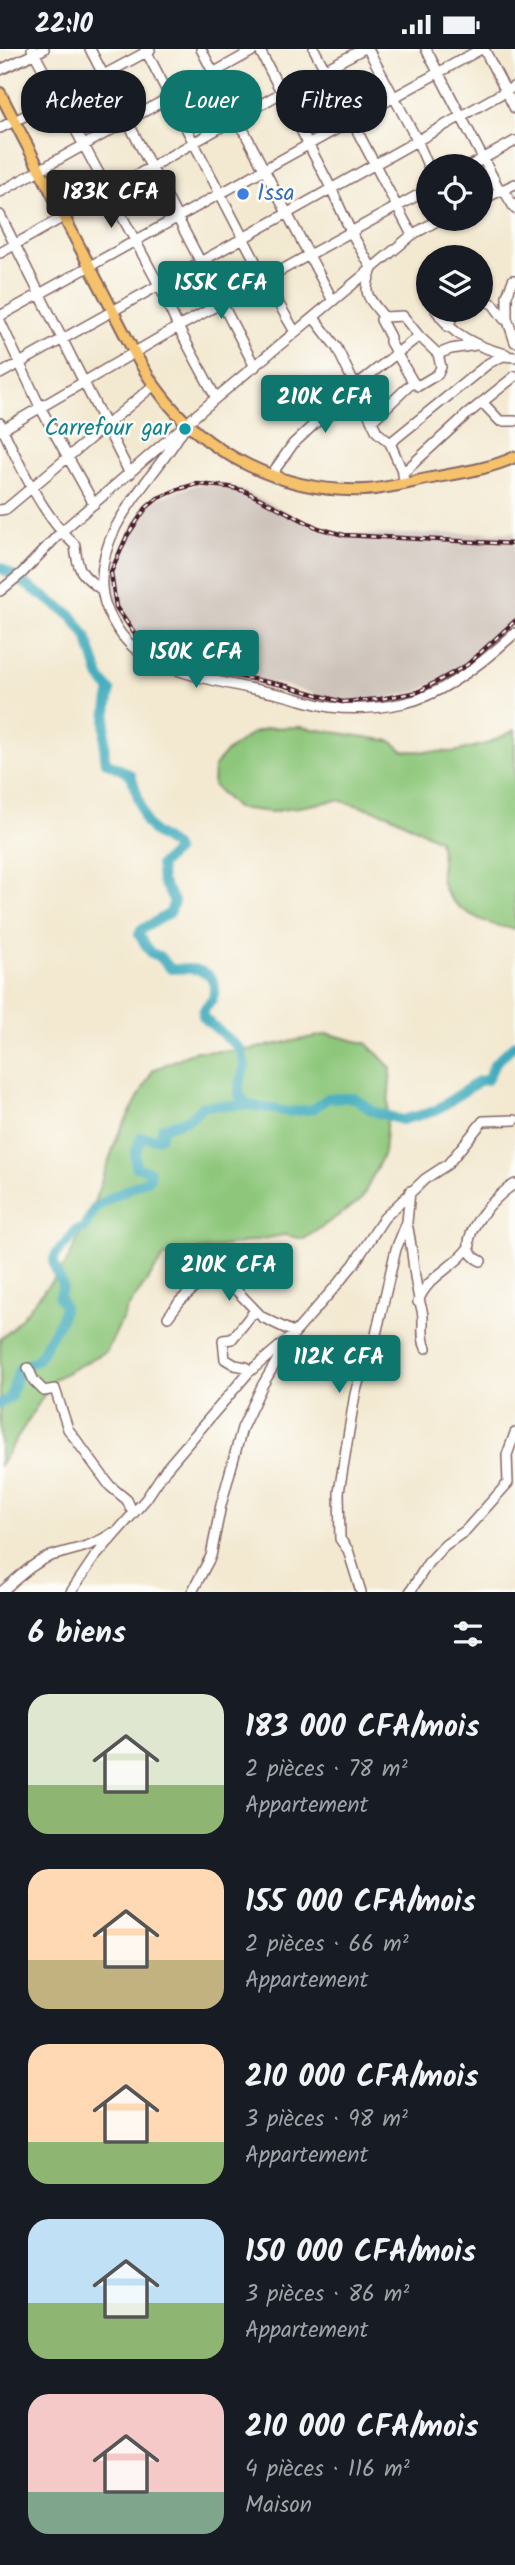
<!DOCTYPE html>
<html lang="fr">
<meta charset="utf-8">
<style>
body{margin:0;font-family:Kalam,sans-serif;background:#20242c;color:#f1f3f6;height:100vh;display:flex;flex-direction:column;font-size:26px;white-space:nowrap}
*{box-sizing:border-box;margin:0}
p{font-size:23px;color:#9ea1a6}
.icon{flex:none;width:38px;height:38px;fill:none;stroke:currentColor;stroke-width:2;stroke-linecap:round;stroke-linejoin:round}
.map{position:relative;height:1543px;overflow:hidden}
.details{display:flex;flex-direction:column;background:#171b24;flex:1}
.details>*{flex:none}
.guide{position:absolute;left:21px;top:21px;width:474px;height:63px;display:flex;gap:14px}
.buttons{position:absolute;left:416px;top:105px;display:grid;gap:14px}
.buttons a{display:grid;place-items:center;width:77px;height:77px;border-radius:50%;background:#171b24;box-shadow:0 2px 5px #0004;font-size:35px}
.price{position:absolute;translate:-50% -60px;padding:0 16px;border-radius:7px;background:#0f766e;color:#fff;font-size:23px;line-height:46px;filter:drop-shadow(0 2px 4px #0008)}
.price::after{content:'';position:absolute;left:50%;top:42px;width:21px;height:16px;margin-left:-10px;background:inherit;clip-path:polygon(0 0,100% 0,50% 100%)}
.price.selected{background:#222;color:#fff}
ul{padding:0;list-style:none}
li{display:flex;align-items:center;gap:21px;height:175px;padding:0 28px}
li span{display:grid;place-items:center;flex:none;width:196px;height:140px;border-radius:21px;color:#555}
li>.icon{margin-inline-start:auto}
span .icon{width:84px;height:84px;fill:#fffc;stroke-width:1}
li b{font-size:30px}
h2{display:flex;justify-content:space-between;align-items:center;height:84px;padding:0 28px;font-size:30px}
.tag{padding:0 24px;border-radius:28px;background:#171b24;box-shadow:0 2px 5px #0004;font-size:24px;line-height:63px}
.tag.selected{background:#0f766e;color:#fff}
.status{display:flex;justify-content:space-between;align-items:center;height:49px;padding:0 35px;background:#171b24;direction:ltr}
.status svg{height:19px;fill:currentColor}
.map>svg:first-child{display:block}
.industrial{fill:#cdc2b9}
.green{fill:#8ec77c;stroke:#6c7354;stroke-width:2}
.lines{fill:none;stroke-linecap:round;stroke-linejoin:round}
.river{stroke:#3daabc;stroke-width:10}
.minor-casing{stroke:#856665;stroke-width:12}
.major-casing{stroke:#856665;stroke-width:14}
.minor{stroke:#fff;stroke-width:9}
.major{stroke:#f5c16b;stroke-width:10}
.rail-casing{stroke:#4a1f2b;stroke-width:4.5}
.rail{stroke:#fdfcf7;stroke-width:2;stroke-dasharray:5;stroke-linecap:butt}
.shop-dot{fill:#3f7fe0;stroke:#fdfcf7;stroke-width:2.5}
.culture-dot{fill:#0f9aa8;stroke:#fdfcf7;stroke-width:2.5}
.labels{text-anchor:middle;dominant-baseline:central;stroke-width:5;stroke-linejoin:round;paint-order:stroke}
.shop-label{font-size:23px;fill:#366cbe;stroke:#fdfcf7;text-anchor:start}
.culture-label{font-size:23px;fill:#0d838f;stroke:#fdfcf7;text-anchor:end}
</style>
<div class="status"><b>22:10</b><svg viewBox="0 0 49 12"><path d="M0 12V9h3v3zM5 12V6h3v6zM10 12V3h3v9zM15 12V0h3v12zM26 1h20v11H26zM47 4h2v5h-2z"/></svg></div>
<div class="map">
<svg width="515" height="1543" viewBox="0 0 515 1543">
<rect width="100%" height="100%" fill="#fdfcf7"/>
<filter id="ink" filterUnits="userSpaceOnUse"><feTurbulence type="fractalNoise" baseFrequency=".0143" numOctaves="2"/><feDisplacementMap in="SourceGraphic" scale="14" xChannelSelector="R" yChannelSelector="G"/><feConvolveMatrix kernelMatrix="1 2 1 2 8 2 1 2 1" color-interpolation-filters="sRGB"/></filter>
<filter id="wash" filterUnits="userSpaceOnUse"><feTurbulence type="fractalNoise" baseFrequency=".00686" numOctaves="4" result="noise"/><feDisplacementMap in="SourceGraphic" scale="28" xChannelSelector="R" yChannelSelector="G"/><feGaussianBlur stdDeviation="1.57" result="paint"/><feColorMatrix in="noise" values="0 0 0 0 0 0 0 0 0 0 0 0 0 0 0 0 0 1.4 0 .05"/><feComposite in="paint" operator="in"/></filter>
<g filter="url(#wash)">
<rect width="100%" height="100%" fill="#f3e9d1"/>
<path class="industrial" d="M197 435H215L245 442 318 479 344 486 515 483V572L467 616 418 643 380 650 342 653 283 636 181 616 159 607 141 594 116 558 111 523 135 472 146 459 158 449Z"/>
<path class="green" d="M300 678 391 692 404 702 454 703 486 695 515 681V880C488 877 446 860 441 829 440 824 442 818 442 813 442 805 440 798 439 791L388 765 338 751 271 763 236 759 213 736 214 719 224 705 251 685 267 679Z
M329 985 368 995 391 1019 384 1104 361 1151 304 1190 284 1186 164 1208 127 1260 107 1302 54 1330 0 1416V1290L12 1280 66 1215 88 1170 118 1086 153 1021 196 1002H241Z"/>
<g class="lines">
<path class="river" d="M0 518 71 566 87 588 100 629 111 642C107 654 102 701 106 713L131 726 146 774 155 784 174 797 176 802 160 816 162 832 174 852 170 864 141 881 139 886 151 904 159 907 171 920C185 920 210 917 214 936 215 940 214 948 212 951 208 956 202 959 203 968L240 1000 245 1016 239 1036V1046L249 1056
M0 1355 10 1349 19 1320 38 1310 61 1270 64 1257 59 1248 63 1237C60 1230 55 1222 54 1215 53 1199 71 1195 75 1182L84 1179C87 1171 92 1167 94 1160 112 1146 131 1140 150 1129V1122L136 1118 135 1105 141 1088 156 1090 162 1086V1079L189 1070 203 1057 249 1056 289 1063 313 1060 328 1049H355L372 1062 402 1071 435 1062 479 1032 487 1031 495 1014 515 995"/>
</g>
</g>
<g filter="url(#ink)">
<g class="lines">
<defs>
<path id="minor" d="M32 0 159 236 178 278 216 349
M90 0 255 318
M145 0 265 231 295 283
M201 0 333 252
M259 0 331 139 351 183 372 220C362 245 367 247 384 268L381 271 390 288V293L413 333 418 337 438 325 441 318 438 305
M314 0 412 186
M368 0 417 91 429 119
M426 0 500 142
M484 0 515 60
M0 21 44 0
M0 79 59 50 150 1
M470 117 515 92
M503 140 515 160
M0 143 256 0
M481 151 515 135
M0 166 130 425
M0 204 281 44 363 0
M515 231H513L507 247V269L515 293
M481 253 485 252 493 255 504 270 507 269
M436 261C450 285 479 299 506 305
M0 267 481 0
M384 268 403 267 419 287 438 305 451 300 476 296
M314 269 337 299 377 383 390 394 403 424 404 435
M0 272 40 358 94 455
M448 278 455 261
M0 325 515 37
M482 353 500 372H515
M372 372 413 333
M0 374C18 413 43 468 75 496 77 521 81 526 102 541
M185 377C156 430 98 473 102 538 103 559 118 585 133 598 165 626 237 636 278 645 296 649 313 655 330 658 354 661 381 659 404 654 443 646 487 610 515 584
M0 382 178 278 429 140
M390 394 489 314 503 307 515 308
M403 424 465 367 515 327
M276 429 274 422 293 395 354 338 419 287
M0 461 6 460 154 336
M0 542 22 524 61 483 216 349 412 186 440 170
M407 1175C414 1204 413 1233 422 1261 425 1274 420 1287 426 1299
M481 1212C446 1197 496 1145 515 1135
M418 1253C427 1226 456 1219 470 1196
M168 1268 180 1252 210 1225 224 1236 236 1241 262 1268 291 1282 293 1286
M28 1319 34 1332 44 1342 55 1340 68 1380 110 1437 127 1451 133 1464
M248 1324 246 1318 235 1316 225 1310 223 1291 232 1290 252 1265 257 1264
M1 1543C16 1531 32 1514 51 1507 73 1500 93 1498 112 1484
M71 1543 94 1509 146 1450 166 1420 248 1324 293 1286 335 1238 354 1215 384 1169 425 1130 448 1115 483 1072 515 1071
M192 1543 211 1507 221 1456 242 1379 262 1337 285 1298
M361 1543 348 1501 340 1490 339 1443 355 1345 364 1314 374 1294 396 1200 407 1173 410 1142
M410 1543 428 1514 445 1496 465 1482 508 1434 507 1406 515 1384"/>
<path id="major" d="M0 44 134 303C141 315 148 328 157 340 204 405 283 444 364 441 385 440 407 434 427 430 457 424 487 421 515 408"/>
</defs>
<use href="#minor" class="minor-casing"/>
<use href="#major" class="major-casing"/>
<use href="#minor" class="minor"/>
<use href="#major" class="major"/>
<defs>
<path id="rail" d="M515 495 344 486 318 479 245 442 229 438 197 435 179 440 158 449 146 459 127 487 111 523 116 558 141 594 159 607 181 616 283 636 342 653 380 650 418 643 467 616 515 572"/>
</defs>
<use href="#rail" class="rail-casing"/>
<use href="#rail" class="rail"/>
</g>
</g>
<circle class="shop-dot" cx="243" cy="145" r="7"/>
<circle class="culture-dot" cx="185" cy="380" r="7"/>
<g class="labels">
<g class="shop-label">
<text x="257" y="145">Issa</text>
</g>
<g class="culture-label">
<text x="171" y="380">Carrefour gar</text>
</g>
</g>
</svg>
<div class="buttons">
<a><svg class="icon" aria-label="locate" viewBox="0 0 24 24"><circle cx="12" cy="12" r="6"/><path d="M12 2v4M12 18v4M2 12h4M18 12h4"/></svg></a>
<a><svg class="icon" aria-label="layers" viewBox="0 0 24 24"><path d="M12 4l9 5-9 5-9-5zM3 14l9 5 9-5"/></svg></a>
</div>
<b class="price selected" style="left:111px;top:181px">183K CFA</b>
<b class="price" style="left:221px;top:272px">155K CFA</b>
<b class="price" style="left:325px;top:386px">210K CFA</b>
<b class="price" style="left:196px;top:641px">150K CFA</b>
<b class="price" style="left:229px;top:1254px">210K CFA</b>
<b class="price" style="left:339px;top:1346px">112K CFA</b>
<div class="guide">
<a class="tag">Acheter</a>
<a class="tag selected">Louer</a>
<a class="tag">Filtres</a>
</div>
</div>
<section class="details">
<h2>6 biens<svg class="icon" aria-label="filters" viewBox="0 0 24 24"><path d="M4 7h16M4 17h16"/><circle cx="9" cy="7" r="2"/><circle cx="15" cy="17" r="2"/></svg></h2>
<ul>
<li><span style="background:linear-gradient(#dfe7d0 65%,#8fb573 0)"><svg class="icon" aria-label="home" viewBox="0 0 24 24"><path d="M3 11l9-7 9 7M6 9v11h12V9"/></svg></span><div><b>183 000 CFA/mois</b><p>2 pièces · 78 m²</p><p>Appartement</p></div></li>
<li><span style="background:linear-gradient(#ffd9b3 65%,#c2b280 0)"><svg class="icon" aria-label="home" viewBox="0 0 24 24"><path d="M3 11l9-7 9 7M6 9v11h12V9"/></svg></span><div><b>155 000 CFA/mois</b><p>2 pièces · 66 m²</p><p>Appartement</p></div></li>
<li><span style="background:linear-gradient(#ffd9b3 70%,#8fb573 0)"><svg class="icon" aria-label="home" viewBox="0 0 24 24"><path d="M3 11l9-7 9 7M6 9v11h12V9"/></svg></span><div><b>210 000 CFA/mois</b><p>3 pièces · 98 m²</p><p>Appartement</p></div></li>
<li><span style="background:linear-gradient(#bfe0f5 60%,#8fb573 0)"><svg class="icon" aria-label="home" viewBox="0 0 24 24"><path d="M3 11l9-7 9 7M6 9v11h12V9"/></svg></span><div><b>150 000 CFA/mois</b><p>3 pièces · 86 m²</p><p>Appartement</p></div></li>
<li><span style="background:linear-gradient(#f6c9c9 70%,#7fa58c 0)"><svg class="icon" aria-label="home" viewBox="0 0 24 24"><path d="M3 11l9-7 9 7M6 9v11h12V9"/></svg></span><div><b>210 000 CFA/mois</b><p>4 pièces · 116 m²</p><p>Maison</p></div></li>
</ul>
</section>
